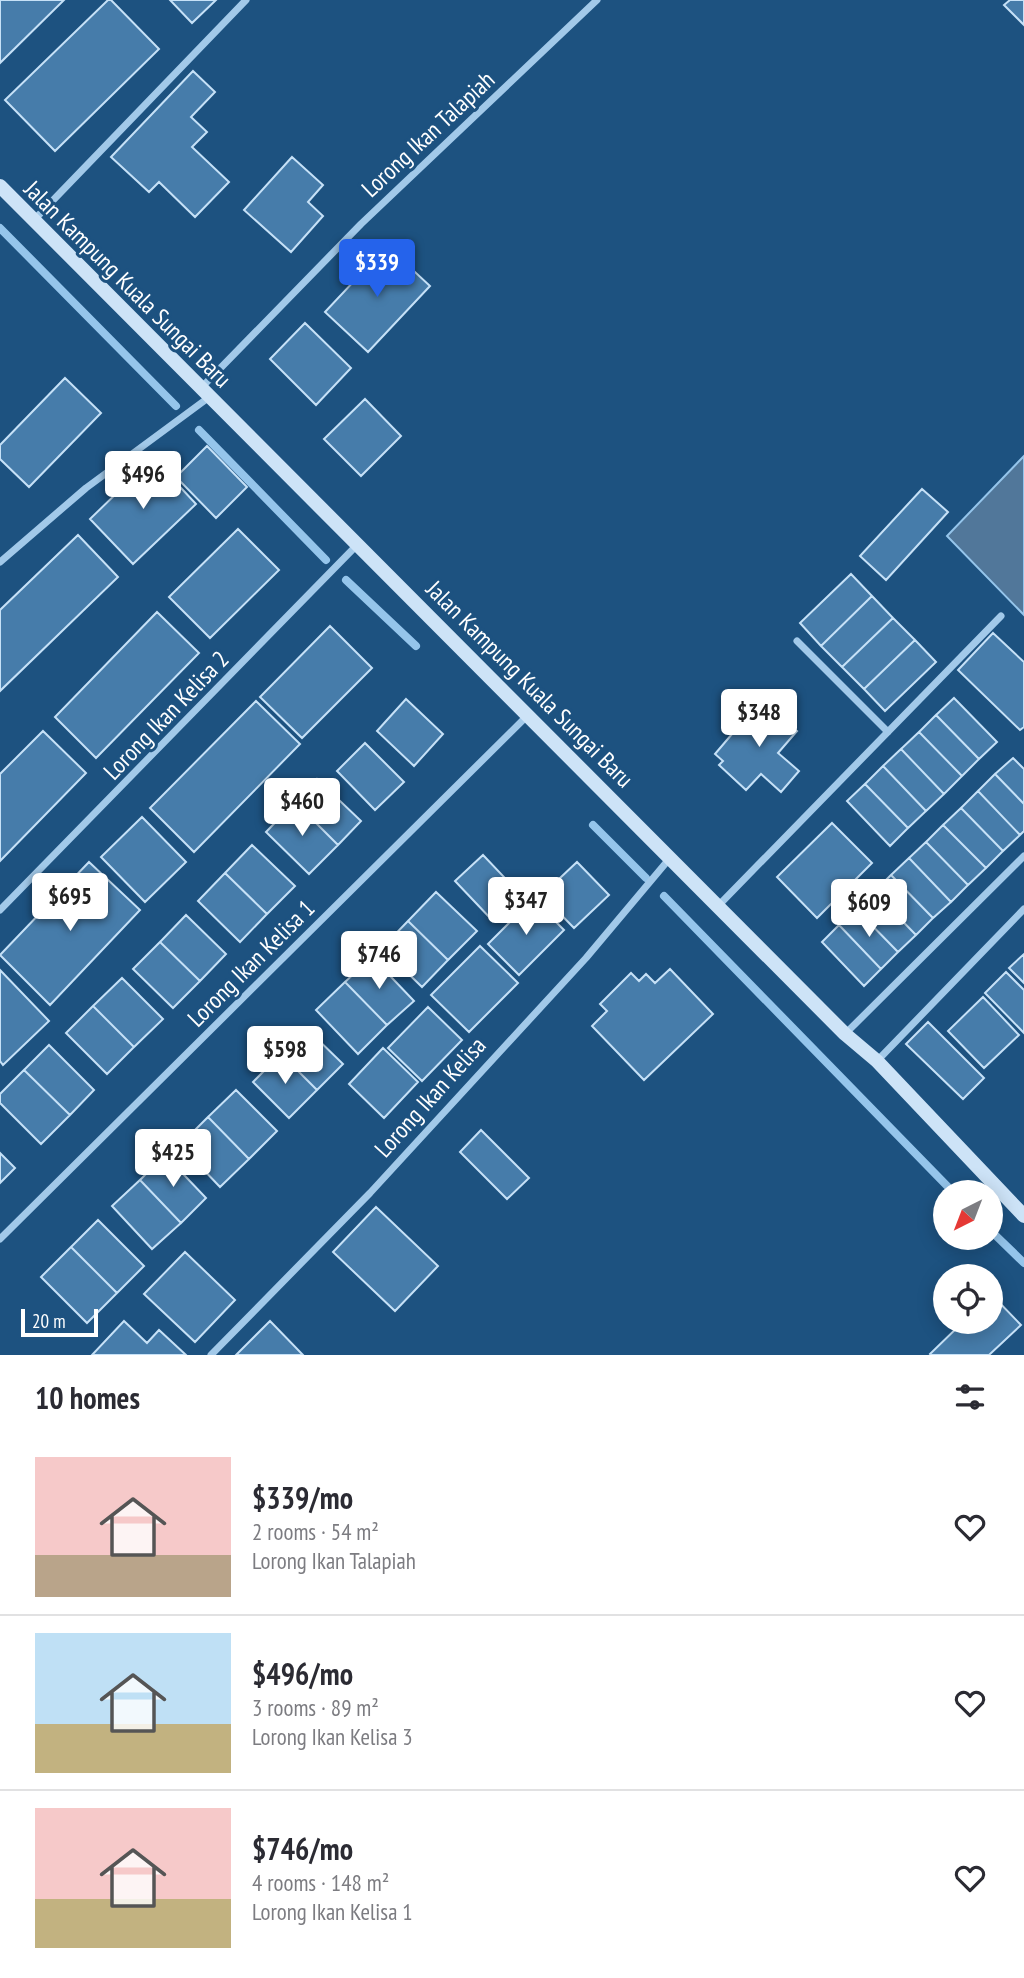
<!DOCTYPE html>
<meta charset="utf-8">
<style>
body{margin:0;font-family:"PT Sans Narrow",sans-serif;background:#f2f2f3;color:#2b2b33;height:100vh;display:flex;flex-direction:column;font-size:26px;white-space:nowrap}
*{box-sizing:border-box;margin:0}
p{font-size:23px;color:#7c7c81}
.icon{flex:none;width:38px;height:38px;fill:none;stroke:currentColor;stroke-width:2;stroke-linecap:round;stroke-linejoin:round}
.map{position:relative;height:1355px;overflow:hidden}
.sheet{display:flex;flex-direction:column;background:#fff;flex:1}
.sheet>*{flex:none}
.needle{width:46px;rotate:222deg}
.buttons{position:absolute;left:933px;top:1180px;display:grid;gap:14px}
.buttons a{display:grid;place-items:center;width:70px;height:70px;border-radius:50%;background:#fff;box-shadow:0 4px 18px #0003;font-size:35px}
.scale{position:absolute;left:21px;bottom:18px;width:77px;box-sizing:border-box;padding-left:7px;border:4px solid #fff;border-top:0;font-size:19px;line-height:24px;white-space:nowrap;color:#fff;-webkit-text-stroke:5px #1d5280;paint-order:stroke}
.price{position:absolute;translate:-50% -60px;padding:0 16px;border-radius:7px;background:#fff;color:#222;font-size:23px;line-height:46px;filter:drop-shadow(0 2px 4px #0008)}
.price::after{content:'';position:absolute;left:50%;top:42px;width:21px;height:16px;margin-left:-10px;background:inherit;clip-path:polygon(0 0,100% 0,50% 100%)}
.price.current{background:#2563eb;color:#fff}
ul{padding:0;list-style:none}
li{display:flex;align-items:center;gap:21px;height:175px;padding:0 35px}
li+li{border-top:2px solid #e1e1e2}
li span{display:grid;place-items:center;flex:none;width:196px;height:140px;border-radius:0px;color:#555}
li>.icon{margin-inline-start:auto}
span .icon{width:84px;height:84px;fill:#fffc;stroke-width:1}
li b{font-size:30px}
h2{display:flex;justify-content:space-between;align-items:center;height:84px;padding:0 35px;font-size:30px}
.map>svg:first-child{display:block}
.water{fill:#51779a;stroke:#95c5eb;stroke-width:2}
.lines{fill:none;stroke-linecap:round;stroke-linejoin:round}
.stream{stroke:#95c5eb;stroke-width:8}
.building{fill:#467caa;stroke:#c6e1f7;stroke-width:2}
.street{stroke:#a2c9e9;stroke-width:7}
.secondary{stroke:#cde3f7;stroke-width:14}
.labels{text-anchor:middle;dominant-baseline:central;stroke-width:6;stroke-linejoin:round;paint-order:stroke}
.street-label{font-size:24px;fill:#fff;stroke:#1d5280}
</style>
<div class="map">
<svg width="1024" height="1355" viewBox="0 0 1024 1355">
<rect width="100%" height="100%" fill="#1d5280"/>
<path class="water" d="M1024 456V615L947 536Z"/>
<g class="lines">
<path class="stream" d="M0 228 176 406
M199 430 326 560
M346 580 416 646
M593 825 646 878
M664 896 953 1192
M990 1230 1024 1263"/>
</g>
<path class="building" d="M0 0H64L0 63Z
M108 0H111L159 49 55 151 5 100Z
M170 0H216L192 23Z
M1010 0H1024V25L1004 5Z
M193 71 215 92 191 117 207 132 192 147 229 182 195 217 159 182 149 192 111 157Z
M292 157 323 185 308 202 323 216 291 252 244 210Z
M387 246 430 286 368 352 325 312Z
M305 323 351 368 316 405 270 359Z
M65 378 101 413 29 487 0 459V445Z
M365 399 401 436 361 476 324 439Z
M207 446 247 487 216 518 176 477Z
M153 458 196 504 133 564 90 519Z
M922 489 948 512 886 580 860 556Z
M238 529 279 570 210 638 169 597Z
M78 535 118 577 0 691V610Z
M851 574 872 596 821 646 800 623Z
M872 596 893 618 842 667 821 646Z
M157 612 199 653 96 758 55 717Z
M893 618 915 640 864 689 842 667Z
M330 626 372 668 302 738 260 697Z
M993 633 1024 662V727L1020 730 958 670Z
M915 640 936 662 885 711 864 689Z
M954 698 997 742 979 759 936 715Z
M406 699 443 734 414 766 377 731Z
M761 700 797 731 778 753 799 771 781 792 761 774 746 790 719 765 723 761 715 754Z
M256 701 300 744 194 852 150 808Z
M936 715 979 759 962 776 919 732Z
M43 731 86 773 0 861V774Z
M919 732 962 776 944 794 901 749Z
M365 743 404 782 375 810 337 771Z
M901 749 944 794 926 811 883 766Z
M1013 758 1024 769V804L995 774Z
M883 766 926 811 908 828 865 784Z
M995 774 1024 804V831L1020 835 978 791Z
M317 779 361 821 338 845 295 802Z
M865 784 908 828 890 846 847 801Z
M978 791 1020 835 1003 851 961 808Z
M295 802 338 845 309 874 266 832Z
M961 808 1003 851 986 868 943 825Z
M142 817 186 862 145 902 101 857Z
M832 823 872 863 817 918 777 877Z
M943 825 986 868 968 885 926 842Z
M926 842 968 885 951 902 909 858Z
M252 845 295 886 267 914 225 873Z
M483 855 521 895 493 921 455 881Z
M909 858 951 902 933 918 891 875Z
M89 862 140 910 50 1005 0 955Z
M577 862 609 895 574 928 542 895Z
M225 873 267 914 240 942 198 901Z
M891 875 933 918 916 935 874 892Z
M436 892 477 931 448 960 408 921Z
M874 892 916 935 898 952 856 909Z
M533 899 564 930 519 975 488 944Z
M856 909 898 952 881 969 839 925Z
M186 915 226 954 200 981 160 942Z
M408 921 448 960 422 987 382 948Z
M839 925 881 969 864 986 822 942Z
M160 942 200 981 173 1008 133 969Z
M480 946 518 983 469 1032 431 995Z
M1024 954V983L1009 968Z
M372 957 414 1001 387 1025 345 982Z
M670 969 713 1014 644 1080 592 1026 607 1011 600 1004 631 973 639 981 646 974 655 983Z
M0 970 49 1021 3 1065 0 1061Z
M1006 972 1024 990V1033L985 993Z
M122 978 163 1019 134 1047 93 1006Z
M345 982 387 1025 358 1054 316 1010Z
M983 997 1019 1035 984 1068 948 1031Z
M93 1006 134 1047 107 1074 66 1033Z
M428 1007 462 1040 422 1081 388 1048Z
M928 1022 984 1078 963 1099 906 1044Z
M306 1028 343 1064 317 1090 281 1054Z
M49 1045 94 1090 70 1115 24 1070Z
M383 1048 418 1082 384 1118 349 1084Z
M281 1054 317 1090 289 1118 253 1082Z
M24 1070 70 1115 41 1144 0 1103V1094Z
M236 1090 277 1131 249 1159 208 1117Z
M208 1117 249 1159 220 1187 180 1145Z
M481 1130 529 1178 507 1199 460 1152Z
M0 1153 15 1168 0 1183Z
M165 1155 206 1198 181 1223 140 1180Z
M140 1180 181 1223 152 1249 112 1206Z
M376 1207 438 1266 395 1311 333 1252Z
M98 1220 144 1266 117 1293 71 1247Z
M71 1247 117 1293 87 1323 41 1277Z
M185 1252 235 1300 195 1342 144 1294Z
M992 1295 1021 1325 989 1355H931L930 1354 964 1321H990Z
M124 1321 147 1343 159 1330 186 1355H92Z
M270 1321 303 1355H236Z"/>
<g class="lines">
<path class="street" d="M34 220 246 0
M201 388 361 224 597 0
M0 562 86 488 208 398
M797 641 888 732
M718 906 1001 616
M0 910 357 545
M845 1034 1024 856
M877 1061 1024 909
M0 1239 528 715
M211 1355 370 1193 586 958 670 858"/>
<path class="secondary" d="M0 186 845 1034 877 1061 1024 1216"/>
</g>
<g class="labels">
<g class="street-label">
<text transform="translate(428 134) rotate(-43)">Lorong Ikan Talapiah</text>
<text transform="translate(128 284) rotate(45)">Jalan Kampung Kuala Sungai Baru</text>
<text transform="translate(530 684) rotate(45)">Jalan Kampung Kuala Sungai Baru</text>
<text transform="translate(166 715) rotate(-46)">Lorong Ikan Kelisa 2</text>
<text transform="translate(251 963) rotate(-45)">Lorong Ikan Kelisa 1</text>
<text transform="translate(430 1097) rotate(-48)">Lorong Ikan Kelisa</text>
</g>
</g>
</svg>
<div class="buttons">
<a><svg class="needle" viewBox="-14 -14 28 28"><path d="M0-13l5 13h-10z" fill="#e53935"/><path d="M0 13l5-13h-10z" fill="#7c7c81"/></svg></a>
<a><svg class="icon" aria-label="locate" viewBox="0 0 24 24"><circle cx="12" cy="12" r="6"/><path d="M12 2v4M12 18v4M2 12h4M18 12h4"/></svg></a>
</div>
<div class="scale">20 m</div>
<b class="price current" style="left:377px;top:299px">$339</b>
<b class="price" style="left:143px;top:511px">$496</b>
<b class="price" style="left:759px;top:749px">$348</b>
<b class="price" style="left:302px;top:838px">$460</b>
<b class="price" style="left:70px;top:933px">$695</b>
<b class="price" style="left:526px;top:937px">$347</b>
<b class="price" style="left:869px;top:939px">$609</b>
<b class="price" style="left:379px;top:991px">$746</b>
<b class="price" style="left:285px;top:1086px">$598</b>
<b class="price" style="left:173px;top:1189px">$425</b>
</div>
<section class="sheet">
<h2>10 homes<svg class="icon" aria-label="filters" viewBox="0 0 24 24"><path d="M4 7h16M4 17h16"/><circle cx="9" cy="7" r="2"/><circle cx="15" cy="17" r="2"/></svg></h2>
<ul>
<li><span style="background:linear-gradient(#f6c9c9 70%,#b9a48a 0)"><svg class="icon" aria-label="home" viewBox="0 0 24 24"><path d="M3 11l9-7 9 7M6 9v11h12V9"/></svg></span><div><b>$339/mo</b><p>2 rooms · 54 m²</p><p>Lorong Ikan Talapiah</p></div><svg class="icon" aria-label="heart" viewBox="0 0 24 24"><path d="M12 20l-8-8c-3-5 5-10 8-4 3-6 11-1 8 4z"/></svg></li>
<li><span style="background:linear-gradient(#bfe0f5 65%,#c2b280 0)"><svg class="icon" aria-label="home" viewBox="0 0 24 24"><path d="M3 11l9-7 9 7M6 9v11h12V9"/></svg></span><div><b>$496/mo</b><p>3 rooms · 89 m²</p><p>Lorong Ikan Kelisa 3</p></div><svg class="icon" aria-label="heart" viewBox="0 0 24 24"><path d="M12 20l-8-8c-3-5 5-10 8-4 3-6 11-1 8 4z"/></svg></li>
<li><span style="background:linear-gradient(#f6c9c9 65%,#c2b280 0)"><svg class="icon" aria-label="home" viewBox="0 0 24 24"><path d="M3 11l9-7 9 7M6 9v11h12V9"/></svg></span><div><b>$746/mo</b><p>4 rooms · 148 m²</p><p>Lorong Ikan Kelisa 1</p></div><svg class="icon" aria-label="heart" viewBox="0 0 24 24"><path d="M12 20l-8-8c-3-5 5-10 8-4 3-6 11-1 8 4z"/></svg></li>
</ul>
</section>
